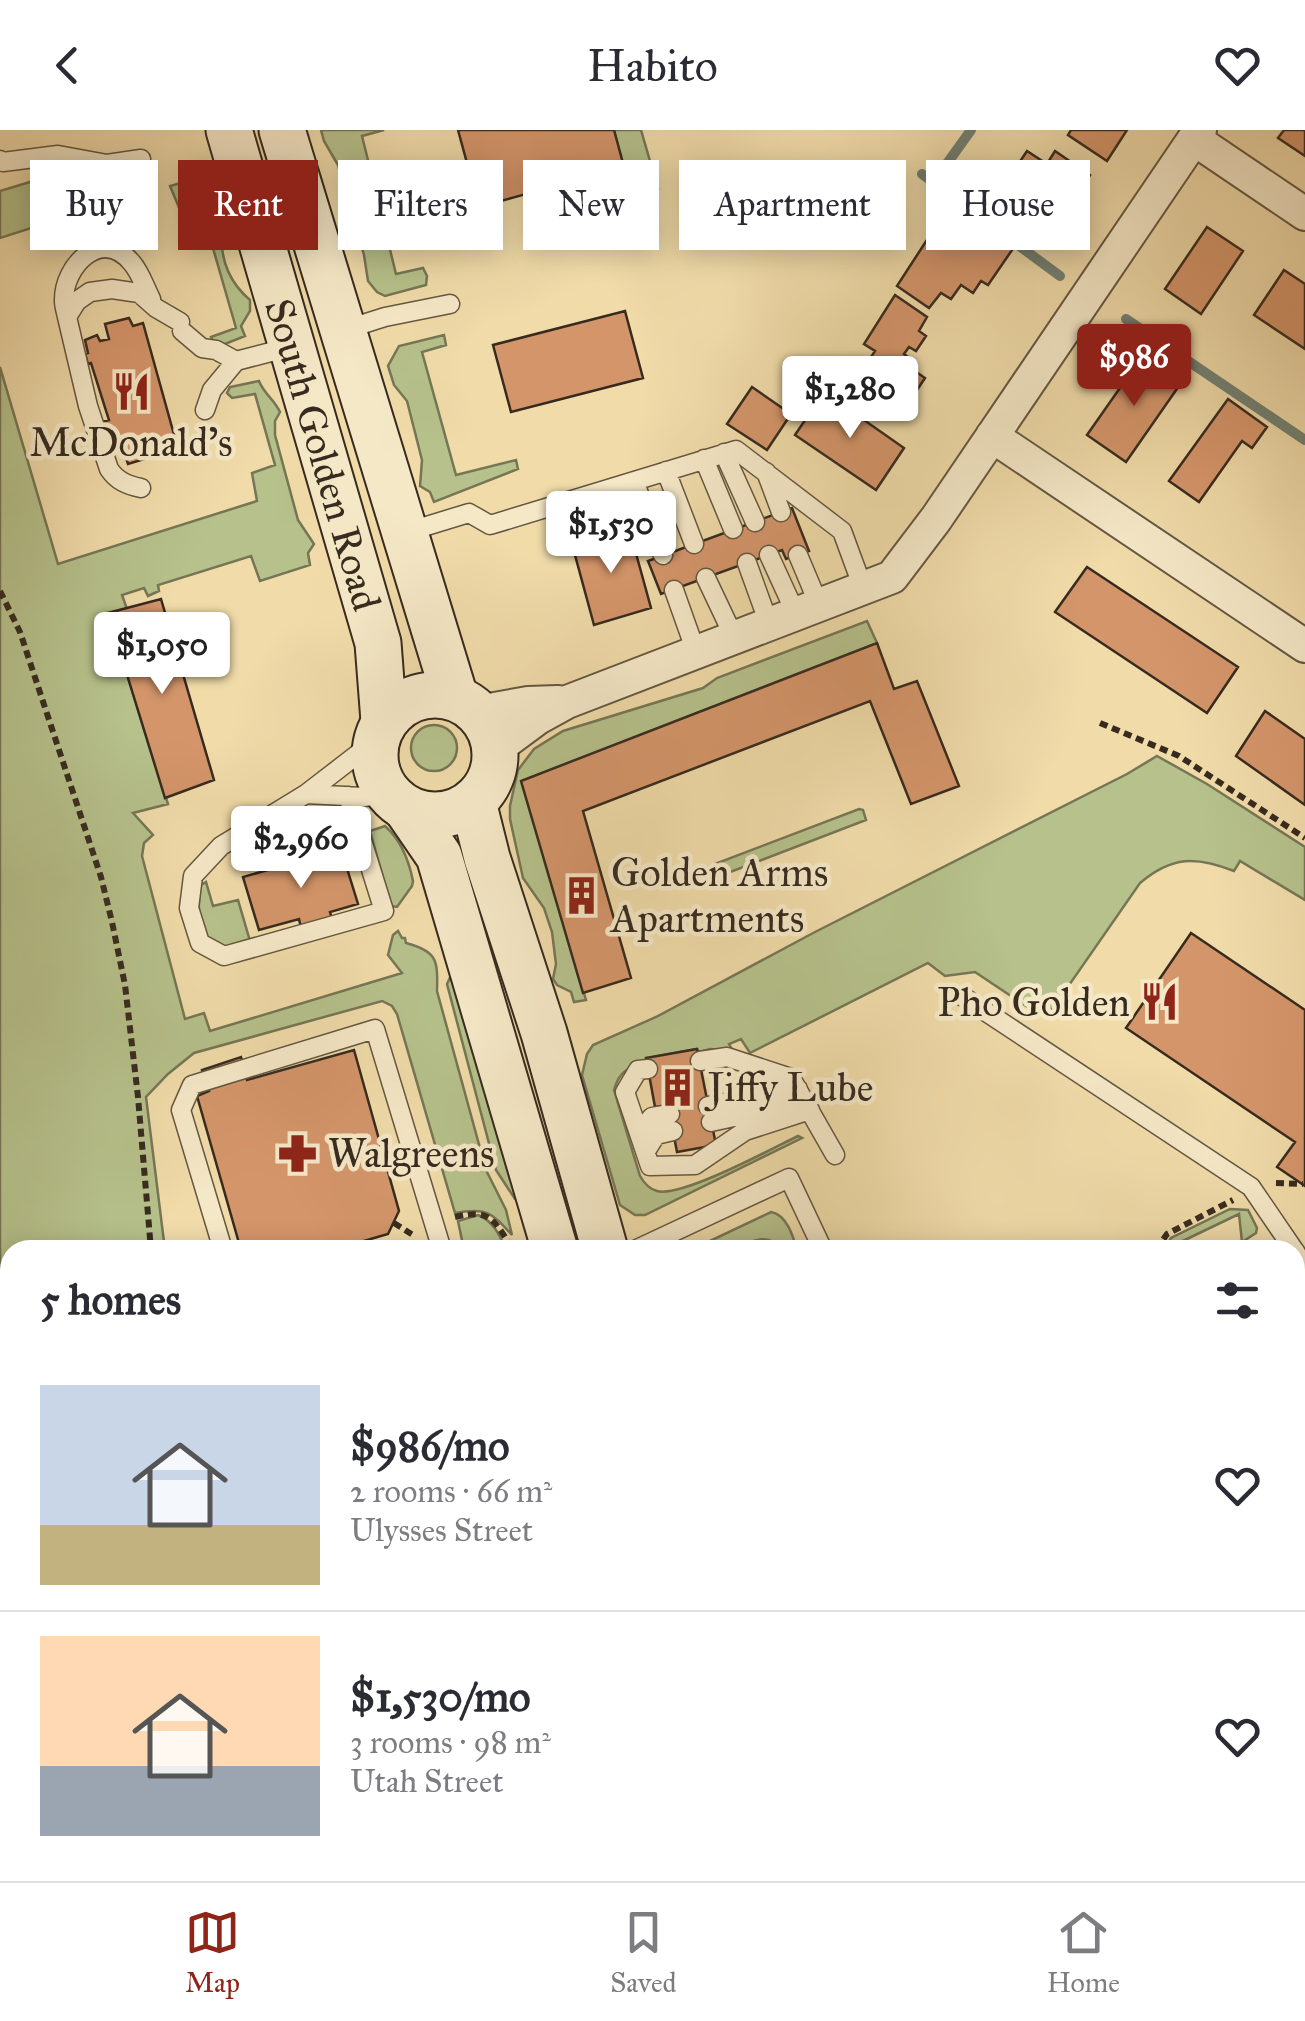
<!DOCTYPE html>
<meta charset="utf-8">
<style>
body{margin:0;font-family:"IM FELL Great Primer",serif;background:#f2f2f3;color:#2b2b33;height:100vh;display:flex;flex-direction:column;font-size:38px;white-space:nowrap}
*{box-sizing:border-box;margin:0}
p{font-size:32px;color:#7c7c81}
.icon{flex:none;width:55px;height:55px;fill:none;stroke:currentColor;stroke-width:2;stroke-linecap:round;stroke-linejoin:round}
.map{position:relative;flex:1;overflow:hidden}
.panel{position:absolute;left:0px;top:1110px;width:1305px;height:642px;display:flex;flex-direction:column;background:#fff;border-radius:30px 30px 0 0;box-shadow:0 5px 25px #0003}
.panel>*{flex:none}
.hud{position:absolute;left:30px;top:30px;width:1245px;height:90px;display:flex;gap:20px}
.price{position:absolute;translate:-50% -85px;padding:0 22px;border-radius:10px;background:#fff;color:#222;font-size:32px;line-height:65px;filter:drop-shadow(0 2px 5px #0008)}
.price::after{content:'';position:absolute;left:50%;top:60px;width:30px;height:22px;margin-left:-15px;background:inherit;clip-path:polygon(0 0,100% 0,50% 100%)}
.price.selected{background:#8f2418;color:#fff}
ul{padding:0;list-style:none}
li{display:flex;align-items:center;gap:30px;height:250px;padding:0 40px}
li+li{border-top:2px solid #e1e1e2}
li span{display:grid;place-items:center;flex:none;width:280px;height:200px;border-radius:0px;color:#555}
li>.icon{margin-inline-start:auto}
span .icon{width:120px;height:120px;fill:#fffc;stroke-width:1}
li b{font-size:42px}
h2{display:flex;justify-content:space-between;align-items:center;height:120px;padding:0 40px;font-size:42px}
.pill{padding:0 35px;border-radius:0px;background:#fff;box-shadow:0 5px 25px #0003;font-size:35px;line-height:90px}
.pill.selected{background:#8f2418;color:#fff}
header{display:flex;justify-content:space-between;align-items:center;height:130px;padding:0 40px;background:#fff;font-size:45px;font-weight:600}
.dock{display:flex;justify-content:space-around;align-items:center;height:140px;border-top:2px solid #e1e1e2;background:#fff;font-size:28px;color:#7c7c81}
.dock a{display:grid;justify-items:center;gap:5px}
.dock .selected{color:#8f2418}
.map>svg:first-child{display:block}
.green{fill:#b6c18b;stroke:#767655;stroke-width:2.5}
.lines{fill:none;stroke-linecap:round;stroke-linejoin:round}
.stream{stroke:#728174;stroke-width:10}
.building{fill:#d4956a;stroke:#372b1f;stroke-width:2.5}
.service-casing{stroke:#655742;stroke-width:21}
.minor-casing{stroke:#655742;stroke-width:36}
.secondary-casing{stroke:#372b1f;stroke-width:49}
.path{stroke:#372b1f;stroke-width:6;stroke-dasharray:8 5;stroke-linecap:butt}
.service{stroke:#f5e8c7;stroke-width:18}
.minor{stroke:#f5e8c7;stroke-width:32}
.secondary{stroke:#f5e8c7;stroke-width:45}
.labels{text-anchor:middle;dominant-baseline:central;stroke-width:9;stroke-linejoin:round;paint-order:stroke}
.poi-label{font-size:40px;fill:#372b1f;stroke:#f5e8c7;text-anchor:start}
.street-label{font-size:40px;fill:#372b1f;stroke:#f5e8c7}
</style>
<header><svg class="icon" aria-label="back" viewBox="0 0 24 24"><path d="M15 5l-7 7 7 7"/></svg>Habito<svg class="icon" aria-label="heart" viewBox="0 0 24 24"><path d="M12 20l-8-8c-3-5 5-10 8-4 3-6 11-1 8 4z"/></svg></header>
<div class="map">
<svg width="1305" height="1751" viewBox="0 0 1305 1751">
<rect width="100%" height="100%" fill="#f0dba9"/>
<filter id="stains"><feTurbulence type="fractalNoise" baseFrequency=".002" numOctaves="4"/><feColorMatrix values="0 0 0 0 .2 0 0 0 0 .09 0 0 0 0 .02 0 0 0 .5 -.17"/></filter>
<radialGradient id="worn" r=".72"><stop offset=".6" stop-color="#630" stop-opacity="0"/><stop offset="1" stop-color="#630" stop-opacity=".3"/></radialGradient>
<path class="green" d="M321 0H384L362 6 396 144 423 138 427 146 426 155 385 166 377 162 368 151 364 125 338 35 324 11Z
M614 0H641L658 59 655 68 640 81 631 80C624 54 621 27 614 0Z
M53 45 64 60 100 76 0 108V61Z
M184 52 200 54 201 66C207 71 214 76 218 83 222 91 220 98 221 107 222 133 230 153 250 170V181L241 196 245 206 220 216H215L211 207 236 198 202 80 185 83 180 80 170 56Z
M444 205 446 215 422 222 456 345 516 330 518 339 434 372 430 362 420 356 422 330 407 271 394 255 388 236 399 216Z
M0 237 58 434 257 371 252 343 275 335 255 264 232 268 227 263 230 257 259 251C264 264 274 269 280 282L275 291V305L298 390 314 414 308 423 310 435 260 451 251 426 158 455 159 461 148 466 144 458 122 465 127 479 108 484 168 674 133 683 153 705 144 713 142 726 185 889 204 883 210 901 402 843 388 825 393 805 398 801 402 808H405L406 813C437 821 438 830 437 861L486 1040 506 1080 512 1105C492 1083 487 1077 455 1083L397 884 392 876 382 871 194 923 168 944 146 967 165 1120H10V1742H323L325 1751H0Z
M867 491 877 513 522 651 586 870 574 872 571 862 557 855 553 849 556 834 552 802 544 778 523 748 510 689V676L518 640 534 619 563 601 703 558 717 548Z
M411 618a23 23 0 1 1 46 0a23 23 0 1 1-46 0Z
M1157 626 1207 654 1305 717V770L1240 731 1234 741C1196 726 1172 726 1140 753L1049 884 1035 882 975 842 945 846 928 833 750 923 741 909 729 914 733 921 710 919 699 922 697 919 647 928V932C629 937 619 941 614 960L640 1046C644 1053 649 1059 657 1061 681 1068 773 1018 798 1006L802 1008 645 1085H635L620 1075 582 945 587 924 593 915 656 887 815 802 1127 644Z
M859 679 863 680 866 690 712 749 708 748 705 741 707 737Z
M385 696C401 710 409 731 413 751L412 756 397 777 391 776 370 701Z
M206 752 213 776 238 770 250 811C244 813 233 819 226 818 196 817 197 775 201 755Z
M452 843 517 1069H515L496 1040 447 854Z
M1230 1079 1248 1080 1257 1098 1256 1103 1242 1112 1239 1084 1164 1120 1171 1108Z
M771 1082C787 1085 793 1106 797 1120H784C761 1097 748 1118 724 1120 713 1121 701 1120 691 1120Z
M478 1085C493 1091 500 1105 506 1120H464L458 1091Z"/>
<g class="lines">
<path class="stream" d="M922 44 1060 146
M933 53 971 0
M1126 189 1305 310"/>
</g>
<path class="building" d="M458 0H614L624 37 479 77Z
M1071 0H1127L1107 31 1068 5Z
M1284 0H1305V26L1278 8Z
M1027 21 1047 34 1055 21 1090 45 1049 107 1013 83 1024 67 1005 54Z
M947 79 1012 120 988 155 981 151 973 163 961 155 951 169 941 163 929 178 897 156Z
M1207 97 1243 121 1201 184 1165 159Z
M1284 140 1305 154V219L1254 185Z
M895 165 927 187 919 201 926 206 916 221 909 217 904 224 916 233 912 239 925 248 903 281 857 249 875 221 864 214Z
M625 181 643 248 511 282 493 215Z
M129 188 133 196 143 193 178 319 128 334 123 319 109 322 100 292 109 290 91 233 88 234 85 224 88 223 85 210 97 205 100 211 109 209 105 194Z
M1143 225 1181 253 1126 332 1087 305Z
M752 257 791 284 767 320 727 294Z
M824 262 904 318 876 360 795 305Z
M1228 269 1267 297 1252 318 1242 311 1199 372 1169 351Z
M792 378 809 421 786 429 782 420 661 464 648 431Z
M629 398 651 478 594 495 572 414Z
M1087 437 1238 537 1207 583 1055 482Z
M161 469 214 650 165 668 108 483Z
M877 513 894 559 917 551 959 656 911 674 870 571 583 681 631 848 583 863 521 651Z
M1265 581 1305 609V675L1236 626Z
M341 719 358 774 330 782 332 789 301 798 299 789 259 800 243 747Z
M1191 803 1305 880V1056L1277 1037 1295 1012 1126 898Z
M697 919 716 1015 677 1022 668 975 655 977 646 928Z
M354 920 399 1081 388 1104 333 1120H241L197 966 209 961 202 940 241 927 247 950Z
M357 1742H418L420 1751H360Z
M471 1742H529L531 1751H473Z
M925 1742H1014L1008 1751H937Z"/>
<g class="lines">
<defs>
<path id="service" d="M0 30 3 32 58 25 107 34 141 29
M67 187C66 182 64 176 64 171 63 136 102 96 132 133 140 142 145 157 151 169
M344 200 385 187 450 174
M182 201 202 218 216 220 236 231
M205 280 212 260 236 231 290 217
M724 323 755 392
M704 329 733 399
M666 341 694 414
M766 342 781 382
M634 351 663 425
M141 358C127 355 117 351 109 339L88 276 67 187 77 171 90 162 112 159 139 163 156 178 180 192
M407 402 469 383 490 395 736 320 842 401 863 458
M769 425 796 484
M798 425 819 475
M747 433 769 494
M706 448 734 507
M674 460 696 522
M306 664 364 667 389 664
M348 666 384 781 224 826 200 813 189 778 193 746 221 716 306 664 376 610
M962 866 1251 1057 1294 1120
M700 931 727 927 791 948 835 1025
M648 939 638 940 625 962 650 1036 695 1035 745 1001 810 980
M708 976 798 959
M711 992 805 971
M639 1002 652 987 670 984
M646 1021 656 1005 673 1001
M223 1120 181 980 192 955 375 899 442 1120
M635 1120 789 1048 823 1120
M1295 1121 1305 1139
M0 1572 10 1596
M130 1742 137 1751
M453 1742 456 1751
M1128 1742 1132 1751"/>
<path id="minor" d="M1194 9 1305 84
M992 306 1305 516
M478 582 528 573 558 572
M496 619 538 588 567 572 892 447 936 389 1200 0"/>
<g id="secondary">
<path id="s1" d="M229 0 378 513 384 591"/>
<path d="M282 0 455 567"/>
<circle cx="435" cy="625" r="60"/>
<path d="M473 672 487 728 544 903 605 1120"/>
<path d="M406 678 439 726 555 1120"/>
<path d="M842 1742 845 1751"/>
<path d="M680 1751 684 1742"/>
</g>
</defs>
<use href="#service" class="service-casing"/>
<use href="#minor" class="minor-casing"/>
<use href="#secondary" class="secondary-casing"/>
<path class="path" d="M0 461 20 502 101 747 112 792 125 855 138 967 151 1120
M1100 593 1179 626 1305 708
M1276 1053 1303 1054
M455 1087C489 1079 493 1088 510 1115
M394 1093 413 1105
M382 1112 384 1120
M1156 1120 1167 1104 1233 1070
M275 1742 276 1751
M182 1751 191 1742"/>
<use href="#service" class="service"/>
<use href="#minor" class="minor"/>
<use href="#secondary" class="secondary"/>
</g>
<defs>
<symbol id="restaurant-bare" viewBox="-9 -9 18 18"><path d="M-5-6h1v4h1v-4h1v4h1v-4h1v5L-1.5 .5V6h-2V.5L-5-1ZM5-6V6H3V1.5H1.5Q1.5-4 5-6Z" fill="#8f2418" stroke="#f5e8c7" stroke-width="2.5" paint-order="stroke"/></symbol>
<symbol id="building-bare" viewBox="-9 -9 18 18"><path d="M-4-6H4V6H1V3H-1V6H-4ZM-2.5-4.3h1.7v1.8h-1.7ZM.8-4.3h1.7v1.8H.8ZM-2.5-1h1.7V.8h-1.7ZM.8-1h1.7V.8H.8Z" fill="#8f2418" stroke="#f5e8c7" stroke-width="2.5" paint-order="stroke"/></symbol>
<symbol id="pharmacy-bare" viewBox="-9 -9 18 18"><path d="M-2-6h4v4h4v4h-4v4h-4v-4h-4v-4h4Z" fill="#8f2418" stroke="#f5e8c7" stroke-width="2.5" paint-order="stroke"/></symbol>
</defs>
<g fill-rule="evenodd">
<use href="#restaurant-bare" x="104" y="234" width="55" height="55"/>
<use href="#building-bare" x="554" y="738" width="55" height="55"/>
<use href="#restaurant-bare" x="1132" y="844" width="55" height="55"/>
<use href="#building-bare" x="650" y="930" width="55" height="55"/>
<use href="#pharmacy-bare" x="270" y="996" width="55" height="55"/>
</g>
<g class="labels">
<g class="poi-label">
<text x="131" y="312" text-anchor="middle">McDonald's</text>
<text x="611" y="742">Golden Arms<tspan x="611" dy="46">Apartments</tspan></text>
<text x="1130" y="872" text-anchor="end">Pho Golden</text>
<text x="708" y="957">Jiffy Lube</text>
<text x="328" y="1023">Walgreens</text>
</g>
<g class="street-label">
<text stroke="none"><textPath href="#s1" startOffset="338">South Golden Road</textPath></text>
</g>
</g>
<rect width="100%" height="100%" filter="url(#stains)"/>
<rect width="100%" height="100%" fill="url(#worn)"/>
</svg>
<b class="price selected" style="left:1134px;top:279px">$986</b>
<b class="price" style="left:850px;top:311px">$1,280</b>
<b class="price" style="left:611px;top:446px">$1,530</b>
<b class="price" style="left:162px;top:567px">$1,050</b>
<b class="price" style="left:301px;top:761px">$2,960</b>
<div class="hud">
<a class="pill">Buy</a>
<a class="pill selected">Rent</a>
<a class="pill">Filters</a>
<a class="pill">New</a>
<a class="pill">Apartment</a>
<a class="pill">House</a>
</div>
<section class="panel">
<h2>5 homes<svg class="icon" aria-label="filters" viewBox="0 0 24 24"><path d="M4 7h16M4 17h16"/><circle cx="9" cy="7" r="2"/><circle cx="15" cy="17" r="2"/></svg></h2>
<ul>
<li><span style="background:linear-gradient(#c9d6e8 70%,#c2b280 0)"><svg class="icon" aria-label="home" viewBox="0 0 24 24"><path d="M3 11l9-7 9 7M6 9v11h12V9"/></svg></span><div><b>$986/mo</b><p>2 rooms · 66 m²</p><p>Ulysses Street</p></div><svg class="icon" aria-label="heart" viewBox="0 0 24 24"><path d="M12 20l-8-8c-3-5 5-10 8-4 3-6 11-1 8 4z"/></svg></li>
<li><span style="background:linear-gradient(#ffd9b3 65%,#9aa5b1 0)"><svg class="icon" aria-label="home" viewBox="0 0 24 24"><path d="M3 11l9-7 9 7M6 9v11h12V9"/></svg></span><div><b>$1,530/mo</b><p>3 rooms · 98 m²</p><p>Utah Street</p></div><svg class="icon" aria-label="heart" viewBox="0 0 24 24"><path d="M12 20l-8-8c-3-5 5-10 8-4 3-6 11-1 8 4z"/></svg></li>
</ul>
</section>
</div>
<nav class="dock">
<a class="selected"><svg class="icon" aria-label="map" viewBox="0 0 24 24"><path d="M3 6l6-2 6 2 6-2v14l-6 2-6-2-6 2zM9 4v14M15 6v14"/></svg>Map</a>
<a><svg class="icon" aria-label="saved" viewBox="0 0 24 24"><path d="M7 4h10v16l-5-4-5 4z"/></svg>Saved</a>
<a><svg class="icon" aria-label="home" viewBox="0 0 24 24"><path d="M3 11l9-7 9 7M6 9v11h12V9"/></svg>Home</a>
</nav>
